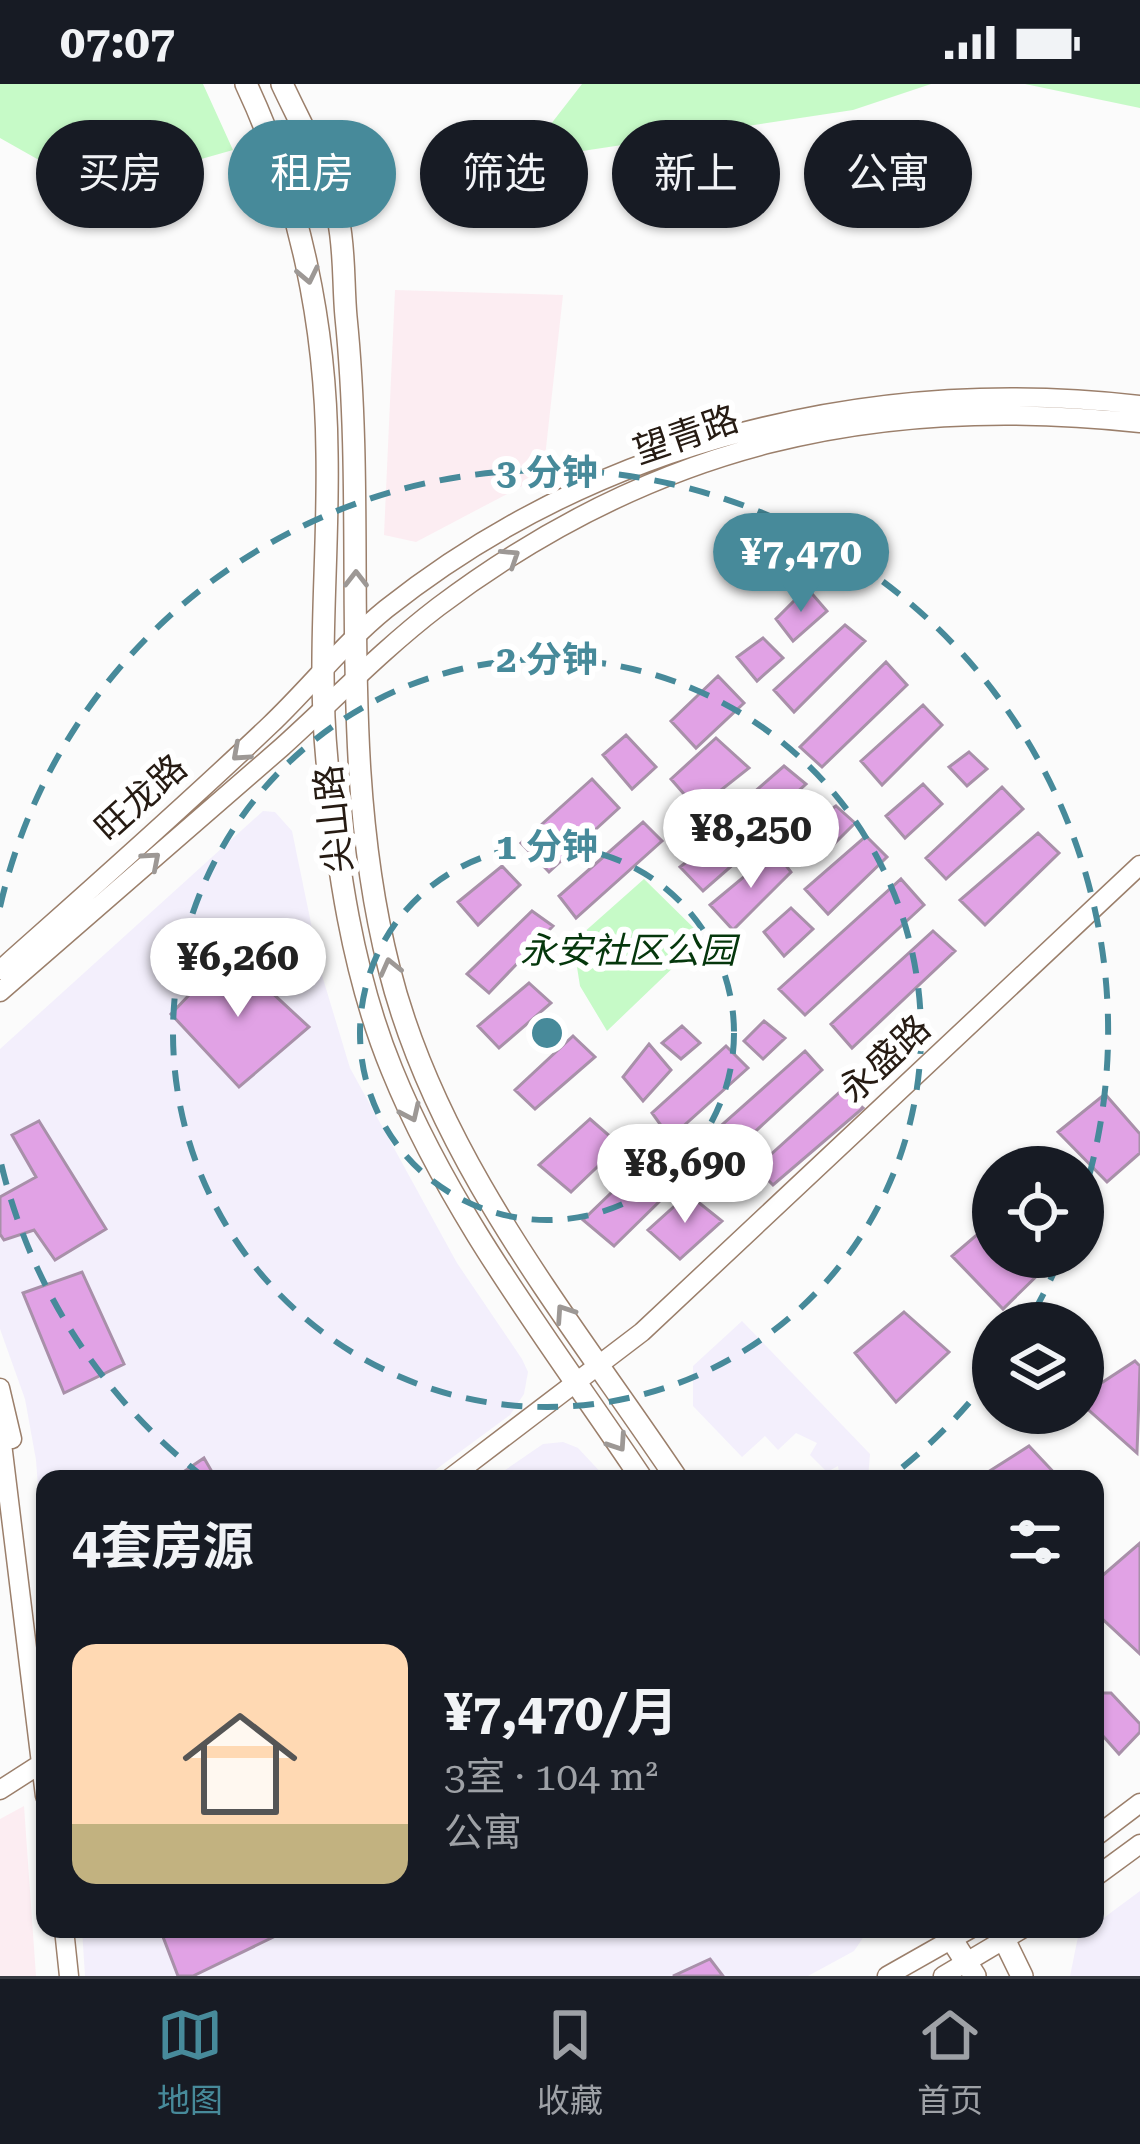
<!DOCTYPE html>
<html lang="zh">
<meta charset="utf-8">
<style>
body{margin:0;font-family:"Roboto Serif","Noto Sans SC",serif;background:#242831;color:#f1f3f6;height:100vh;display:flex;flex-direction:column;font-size:45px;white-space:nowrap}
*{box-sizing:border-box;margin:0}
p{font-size:39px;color:#9ea1a6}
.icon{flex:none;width:66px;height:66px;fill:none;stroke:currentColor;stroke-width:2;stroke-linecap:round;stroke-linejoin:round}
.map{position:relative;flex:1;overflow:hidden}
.details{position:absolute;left:36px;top:1386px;width:1068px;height:468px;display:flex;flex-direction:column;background:#171b24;border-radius:24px;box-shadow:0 3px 9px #0004}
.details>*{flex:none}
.guide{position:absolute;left:36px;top:36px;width:1068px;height:108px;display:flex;gap:24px}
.buttons{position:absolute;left:972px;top:1062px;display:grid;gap:24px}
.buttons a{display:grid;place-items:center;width:132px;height:132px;border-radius:50%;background:#171b24;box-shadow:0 3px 9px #0004;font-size:60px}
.price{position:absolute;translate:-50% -102px;padding:0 27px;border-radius:42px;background:#fff;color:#222;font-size:39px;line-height:78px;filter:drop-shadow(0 3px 6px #0008)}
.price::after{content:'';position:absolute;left:50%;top:72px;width:36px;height:27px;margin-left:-18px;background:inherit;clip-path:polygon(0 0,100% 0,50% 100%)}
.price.selected{background:#478a9a;color:#fff}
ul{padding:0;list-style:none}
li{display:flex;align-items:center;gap:36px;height:300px;padding:0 36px}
li span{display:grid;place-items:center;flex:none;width:336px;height:240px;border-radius:24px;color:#555}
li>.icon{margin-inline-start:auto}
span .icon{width:144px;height:144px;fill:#fffc;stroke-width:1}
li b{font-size:51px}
h2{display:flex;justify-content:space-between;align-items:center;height:144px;padding:0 36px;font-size:51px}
.pill{padding:0 42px;border-radius:54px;background:#171b24;box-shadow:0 3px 9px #0004;font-size:42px;line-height:108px}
.pill.selected{background:#478a9a;color:#fff}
.status{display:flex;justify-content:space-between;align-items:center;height:84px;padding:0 60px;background:#171b24;direction:ltr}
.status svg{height:33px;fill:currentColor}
.tab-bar{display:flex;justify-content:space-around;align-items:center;height:168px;border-top:3px solid #363941;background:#171b24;font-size:33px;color:#9ea1a6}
.tab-bar a{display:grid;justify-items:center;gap:6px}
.tab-bar .selected{color:#478a9a}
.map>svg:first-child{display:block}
.commercial{fill:#f3effc}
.industrial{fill:#fcedf2}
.green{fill:#c6fac7}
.building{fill:#e1a2e5;stroke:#a890a9;stroke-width:3}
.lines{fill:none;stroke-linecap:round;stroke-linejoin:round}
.secondary-casing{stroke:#9b7f6b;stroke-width:21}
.primary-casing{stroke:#9b7f6b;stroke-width:24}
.secondary{stroke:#fff;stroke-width:18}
.primary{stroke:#fff;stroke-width:21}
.oneway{stroke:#9d9895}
.ring{fill:none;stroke:#478a9a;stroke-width:6;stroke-dasharray:21 15}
.labels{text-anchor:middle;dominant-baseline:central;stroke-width:12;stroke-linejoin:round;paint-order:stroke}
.street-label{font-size:36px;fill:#261b13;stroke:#fff}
.park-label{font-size:36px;font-style:italic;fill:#05370c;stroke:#fff}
.centre{fill:#478a9a;stroke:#fff;stroke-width:6}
.ring-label{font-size:36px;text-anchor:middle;font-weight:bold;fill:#478a9a;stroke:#fff;stroke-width:12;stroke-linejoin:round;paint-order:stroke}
</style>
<div class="status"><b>07:07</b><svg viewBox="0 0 49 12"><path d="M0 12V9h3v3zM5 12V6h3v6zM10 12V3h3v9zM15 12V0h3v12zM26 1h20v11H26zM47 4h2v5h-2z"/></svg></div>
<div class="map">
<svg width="1140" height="1892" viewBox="0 0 1140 1892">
<rect width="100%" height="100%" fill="#fbfbfb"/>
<path class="commercial" d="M263 727 275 728 292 747 321 888 350 984 457 1179 522 1275 528 1288 524 1310 510 1331 423 1395H45V1496L36 1376 25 1315 0 1245V965Z
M742 1237 870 1370 868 1395H840L838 1382 827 1388 810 1371 817 1359 796 1349 778 1366 765 1352 742 1373 693 1322V1282Z
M563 1358 578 1364 607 1395H492L543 1360Z
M1140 1807V1892H1070L1078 1853Z
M82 1845H869L854 1867 808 1892H85Z"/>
<path class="industrial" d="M395 206 563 211 543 391 416 458 384 451Z
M24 1722 36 1892H0V1735Z"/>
<path class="green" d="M0 0H203L233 66 92 106 0 54Z
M582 0H931L853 26 523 76Z
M1025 0H1140V24Z
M644 795 704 854 607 947 580 902 573 858Z"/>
<path class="building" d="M807 504 827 527 793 557 776 535Z
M845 541 865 557 794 628 774 606Z
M763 554 783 574 757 597 737 573Z
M886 578 907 601 822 683 800 663Z
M718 592 744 619 696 664 671 637Z
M923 621 942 641 882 701 861 677Z
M626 651 656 683 632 705 603 671Z
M716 654 749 684 697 725 671 695Z
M969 668 987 685 967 702 949 683Z
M784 682 806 700 735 764 713 744Z
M592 695 619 724 549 788 521 759Z
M923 700 942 720 905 754 886 732Z
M1002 703 1023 725 946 795 926 774Z
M836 722 855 739 832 762 813 737Z
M643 738 662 757 576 834 559 812Z
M802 744 821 762 801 781 780 758Z
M1038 749 1059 769 985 841 960 816Z
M866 752 887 773 828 830 805 805Z
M716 755 736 778 703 807 680 783Z
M775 767 791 788 733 846 710 821Z
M502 782 520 801 478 841 458 818Z
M901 795 924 821 805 931 779 905Z
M791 824 813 845 784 872 764 848Z
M532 827 553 842 489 909 467 890Z
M933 847 955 867 852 964 831 940Z
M229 869 309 943 239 1003 171 930Z
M529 899 551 919 499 964 478 942Z
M764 937 785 954 763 975 744 957Z
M682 942 700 959 681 975 662 959Z
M573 952 595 973 535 1025 515 1006Z
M649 960 671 986 643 1017 623 993Z
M726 962 748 984 670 1054 652 1029Z
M805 967 822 986 710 1089 687 1072Z
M842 1006 863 1024 773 1101 756 1084Z
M1105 1010 1140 1050V1069L1107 1098 1058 1048Z
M590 1035 620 1061 571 1108 539 1081Z
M39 1037 106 1145 55 1176 34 1146 4 1156 0 1150V1113L36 1093 12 1051Z
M638 1083 666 1111 614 1162 583 1136Z
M688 1110 722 1137 680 1175 648 1146Z
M993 1137V1173L1052 1177 1003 1225 952 1172Z
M82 1188 124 1280 64 1309 23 1209Z
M904 1228 949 1268 896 1318 855 1269Z
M1135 1277 1140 1282 1137 1369 1083 1321V1311Z
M1029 1362 1060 1395H977Z
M204 1374 215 1393 173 1395Z
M1140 1459V1570L1095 1528V1498Z
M1095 1609H1111L1140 1640V1648L1119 1670 1095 1643Z
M160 1845H290L193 1892H178Z
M710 1875 723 1892H673Z"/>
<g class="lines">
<defs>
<path id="secondary" d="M0 886C91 805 182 725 270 641 310 603 343 560 386 525 599 356 873 290 1140 321
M0 908C94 827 188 745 282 663 333 617 383 565 438 523 653 361 874 310 1140 339
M0 1304 12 1355
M0 1343 45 1712
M449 1395 642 1248 1140 781
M0 1706 45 1677
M1095 1753 1140 1719
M1095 1793 1140 1760
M64 1845 69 1892
M887 1892 970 1845
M943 1892 1022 1845"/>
<path id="primary" d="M246 0C300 115 326 242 327 369 329 472 317 574 327 677 337 780 352 889 392 986 452 1134 554 1263 642 1395
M282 0C302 43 328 88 338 134 345 165 343 201 346 233 368 449 335 672 389 884 437 1076 569 1234 677 1395
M945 1845 975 1892
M999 1845 1022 1892"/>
</defs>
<use href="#secondary" class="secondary-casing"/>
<use href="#primary" class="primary-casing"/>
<use href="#secondary" class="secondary"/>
<use href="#primary" class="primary"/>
</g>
<defs><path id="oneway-chevron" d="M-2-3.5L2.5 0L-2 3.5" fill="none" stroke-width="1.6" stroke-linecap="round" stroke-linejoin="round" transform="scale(3)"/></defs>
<g class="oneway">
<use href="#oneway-chevron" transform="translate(308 191) rotate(78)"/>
<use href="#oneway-chevron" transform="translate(511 473) rotate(-33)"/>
<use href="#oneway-chevron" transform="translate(356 495) rotate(-90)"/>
<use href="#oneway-chevron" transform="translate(240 669) rotate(138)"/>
<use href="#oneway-chevron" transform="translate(152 776) rotate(-41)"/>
<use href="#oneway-chevron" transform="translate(390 883) rotate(-104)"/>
<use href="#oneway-chevron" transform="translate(411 1029) rotate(65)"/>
<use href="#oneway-chevron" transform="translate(564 1229) rotate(-124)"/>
<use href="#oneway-chevron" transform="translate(618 1359) rotate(56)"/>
</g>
<g class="ring">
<circle cx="547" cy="949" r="187"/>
<circle cx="547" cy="949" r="374"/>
<path d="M1059 1177A561 561 0 0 1 1028 1238M992 1291A561 561 0 0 1 889 1394M205 1394A561 561 0 0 1 0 1075M0 823A561 561 0 1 1 1083 1113"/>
</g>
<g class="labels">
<g class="street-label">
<text transform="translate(686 351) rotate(-19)">望青路</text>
<text transform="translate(141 714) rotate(-42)">旺龙路</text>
<text transform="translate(334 735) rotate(-96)">尖山路</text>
<text transform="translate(885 975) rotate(-43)">永盛路</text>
</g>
<g class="park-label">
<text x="628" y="867">永安社区公园</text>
</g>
</g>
<circle cx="547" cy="949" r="18" class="centre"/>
<g class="ring-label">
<text x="547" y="401">3 分钟</text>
<text x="547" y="588">2 分钟</text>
<text x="547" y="775">1 分钟</text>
</g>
</svg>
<div class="buttons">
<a><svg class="icon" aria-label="locate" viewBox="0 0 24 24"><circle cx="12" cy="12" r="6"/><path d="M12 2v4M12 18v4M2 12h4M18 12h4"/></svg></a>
<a><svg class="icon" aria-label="layers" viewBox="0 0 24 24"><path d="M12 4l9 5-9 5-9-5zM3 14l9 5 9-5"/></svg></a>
</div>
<b class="price selected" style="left:801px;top:531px">¥7,470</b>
<b class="price" style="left:751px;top:807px">¥8,250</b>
<b class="price" style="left:238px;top:936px">¥6,260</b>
<b class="price" style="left:685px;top:1142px">¥8,690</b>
<div class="guide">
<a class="pill">买房</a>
<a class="pill selected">租房</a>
<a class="pill">筛选</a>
<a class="pill">新上</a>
<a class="pill">公寓</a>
</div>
<section class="details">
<h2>4套房源<svg class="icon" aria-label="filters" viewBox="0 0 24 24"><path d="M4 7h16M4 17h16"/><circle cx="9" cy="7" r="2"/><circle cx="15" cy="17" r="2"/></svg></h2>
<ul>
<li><span style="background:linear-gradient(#ffd9b3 75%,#c2b280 0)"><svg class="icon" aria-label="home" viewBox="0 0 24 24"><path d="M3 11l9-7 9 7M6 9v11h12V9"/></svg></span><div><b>¥7,470/月</b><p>3室 · 104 m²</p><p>公寓</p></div></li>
</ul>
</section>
</div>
<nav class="tab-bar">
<a class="selected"><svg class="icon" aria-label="map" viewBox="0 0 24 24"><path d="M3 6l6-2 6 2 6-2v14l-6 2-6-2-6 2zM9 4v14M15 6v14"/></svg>地图</a>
<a><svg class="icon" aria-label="saved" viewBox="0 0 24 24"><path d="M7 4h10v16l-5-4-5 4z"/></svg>收藏</a>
<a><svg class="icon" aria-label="home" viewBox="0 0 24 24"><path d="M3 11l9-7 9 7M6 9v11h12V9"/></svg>首页</a>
</nav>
